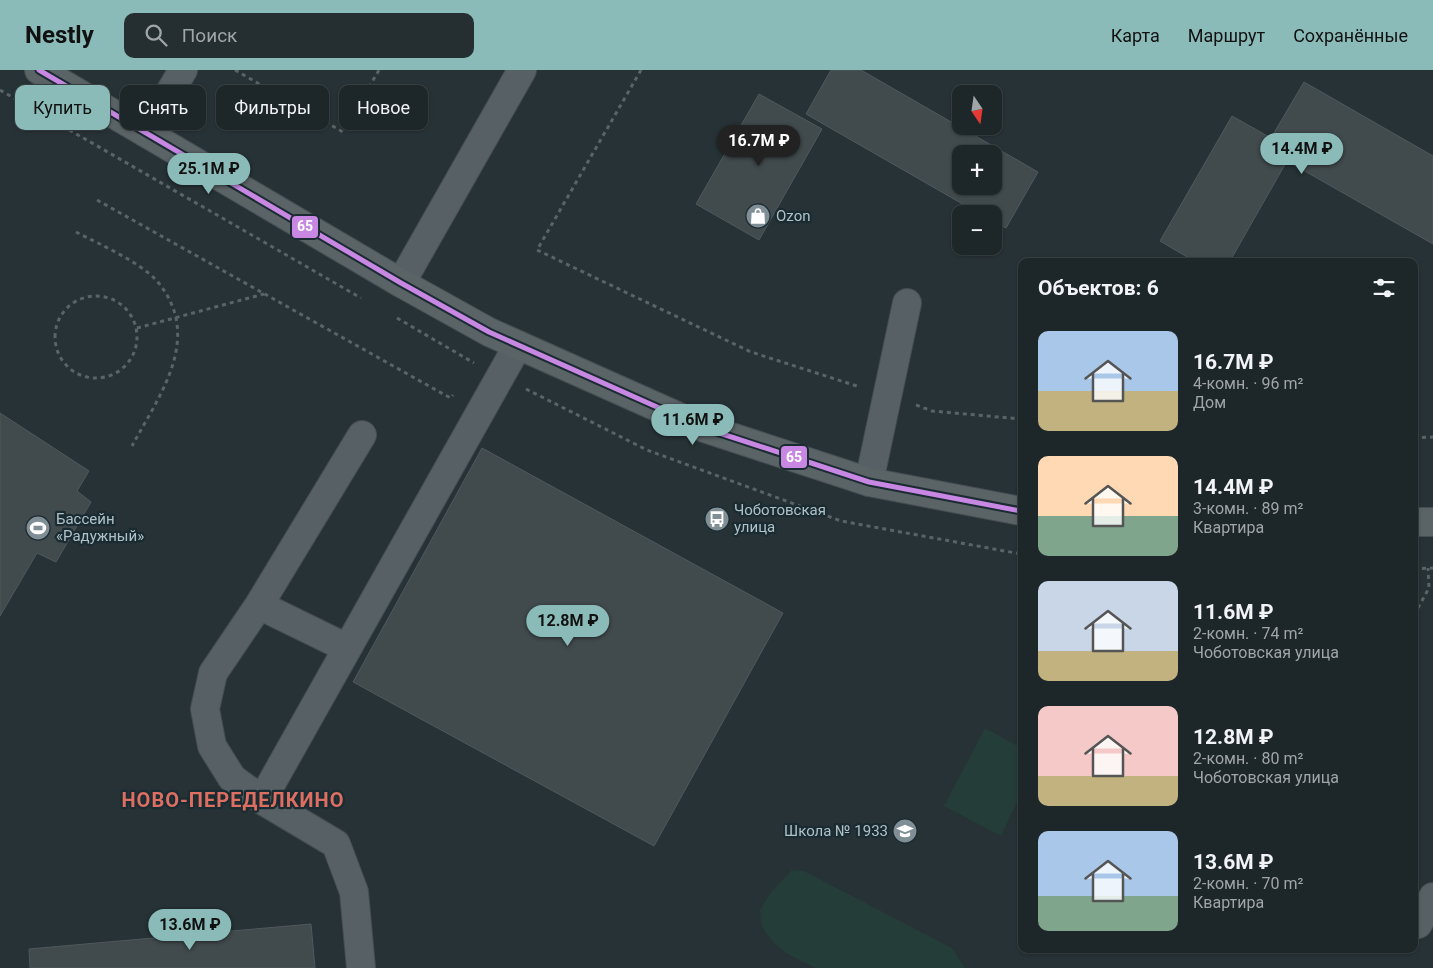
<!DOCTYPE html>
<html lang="ru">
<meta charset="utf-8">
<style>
body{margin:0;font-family:Roboto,sans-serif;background:#252e30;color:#f1f3f6;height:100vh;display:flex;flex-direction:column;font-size:19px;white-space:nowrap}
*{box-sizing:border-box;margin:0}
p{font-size:16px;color:#a0a5a8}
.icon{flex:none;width:28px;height:28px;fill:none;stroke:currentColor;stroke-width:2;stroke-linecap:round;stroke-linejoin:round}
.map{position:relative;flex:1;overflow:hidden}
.side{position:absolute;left:1018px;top:188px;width:400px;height:695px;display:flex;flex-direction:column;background:#1d2628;border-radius:10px;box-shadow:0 1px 4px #0004,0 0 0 1px #3b4345}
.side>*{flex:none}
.guide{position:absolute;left:15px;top:15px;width:475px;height:45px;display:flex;gap:10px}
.needle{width:32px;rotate:167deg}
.controls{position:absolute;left:952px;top:15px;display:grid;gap:10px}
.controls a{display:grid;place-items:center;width:50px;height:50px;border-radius:10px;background:#1d2628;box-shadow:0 1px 4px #0004,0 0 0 1px #3b4345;font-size:25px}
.price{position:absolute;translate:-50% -42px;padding:0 11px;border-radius:18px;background:#8bbbb9;color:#111;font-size:16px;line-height:32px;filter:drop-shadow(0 1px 2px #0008)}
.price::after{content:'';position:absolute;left:50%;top:30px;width:15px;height:11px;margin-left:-8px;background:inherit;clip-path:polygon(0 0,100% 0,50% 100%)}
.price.active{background:#222;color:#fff}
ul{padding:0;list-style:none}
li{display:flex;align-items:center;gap:15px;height:125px;padding:0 20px}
li span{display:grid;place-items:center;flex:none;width:140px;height:100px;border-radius:10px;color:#555}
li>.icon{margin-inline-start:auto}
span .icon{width:60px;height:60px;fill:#fffc;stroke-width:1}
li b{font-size:21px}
h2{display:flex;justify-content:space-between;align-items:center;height:60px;padding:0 20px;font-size:21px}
.chip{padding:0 18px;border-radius:10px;background:#1d2628;box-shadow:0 1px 4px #0004,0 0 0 1px #3b4345;font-size:18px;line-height:45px}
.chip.active{background:#8bbbb9;color:#111}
header{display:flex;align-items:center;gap:30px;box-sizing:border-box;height:70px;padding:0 25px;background:#8bbbb9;color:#111}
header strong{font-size:24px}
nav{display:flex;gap:28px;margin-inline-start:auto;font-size:18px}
.search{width:350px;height:45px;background:#252e30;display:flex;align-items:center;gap:12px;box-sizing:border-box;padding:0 18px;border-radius:10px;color:#a0a5a8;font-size:19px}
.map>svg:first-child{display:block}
.green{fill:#243d39}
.building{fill:#414a4d;stroke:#4f595e;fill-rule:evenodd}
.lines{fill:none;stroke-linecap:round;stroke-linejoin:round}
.minor-casing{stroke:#454d51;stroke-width:30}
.major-casing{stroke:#444e53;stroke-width:30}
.path{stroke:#5a6466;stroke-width:3;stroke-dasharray:4 4;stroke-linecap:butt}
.minor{stroke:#576064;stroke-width:28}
.major{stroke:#5a6366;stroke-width:28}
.bus-1-casing{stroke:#1a2b31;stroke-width:9}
.bus-1{stroke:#c787e3;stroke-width:5}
.labels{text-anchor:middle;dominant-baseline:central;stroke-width:4.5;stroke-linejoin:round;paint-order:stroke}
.poi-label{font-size:15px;fill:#b0c1c8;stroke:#1a2b31;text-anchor:start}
.district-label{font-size:20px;font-weight:bold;letter-spacing:1px;fill:#dc6f61;stroke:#1a2b31}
.line-badge{stroke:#1a2b31;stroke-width:2}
.badge-label{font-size:14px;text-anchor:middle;font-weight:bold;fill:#fff}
</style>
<header>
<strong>Nestly</strong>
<div class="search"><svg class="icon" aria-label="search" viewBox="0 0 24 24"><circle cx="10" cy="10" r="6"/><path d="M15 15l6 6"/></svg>Поиск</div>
<nav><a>Карта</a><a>Маршрут</a><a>Сохранённые</a></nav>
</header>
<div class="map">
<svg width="1433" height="898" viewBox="0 0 1433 898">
<rect width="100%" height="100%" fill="#273236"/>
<path class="green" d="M985 658 1021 678V723L1001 766 944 736Z
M792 800 804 801 952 878 965 898H815L786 883 771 870 761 855 760 840 771 822Z"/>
<path class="building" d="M831 0H861L1038 102 1006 158 994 152V144H980L806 44ZM961 84H994V116H961Z
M1304 12 1433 86V174L1287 91 1230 191H1194L1160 171 1232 46 1271 68Z
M759 24 822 59 759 170 696 134Z
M0 343 89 401 77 421 91 432 56 492 37 483 0 546Z
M482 378 783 543 654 776 353 612Z
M311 854 315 898H30L29 879Z"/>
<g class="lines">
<defs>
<path id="minor" d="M146 63 183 0
M401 213 522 0
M869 412 907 233
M259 535 347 578
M262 730 232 708 212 676 205 639 213 603 259 535 362 365
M1418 854 1433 827
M361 898 354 822 336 774 262 730 518 275"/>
<path id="major" d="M39 0 401 213 489 262 704 358 869 412 1021 441
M1414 452H1433"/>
</defs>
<use href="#minor" class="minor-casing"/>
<use href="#major" class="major-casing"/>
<path class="path" d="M235 0 343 62 379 0
M641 0 537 180 751 282 860 317
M0 20 361 228
M97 130 445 325 451 328 453 325
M76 162C99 174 140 192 157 211 204 267 160 324 132 376
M55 267a41 41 0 1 1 82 0a41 41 0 1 1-82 0Z
M397 248 474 293
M137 258 264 224
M526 319 647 380 841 451 1021 484
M916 335 932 341 1021 349
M1414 368 1433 367
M1414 499 1433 498
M1414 545 1429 518 1428 498"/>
<use href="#minor" class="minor"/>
<use href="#major" class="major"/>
<defs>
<path id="bus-1" d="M39 0 401 213 489 262 704 358 869 412 1021 441"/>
</defs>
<use href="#bus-1" class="bus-1-casing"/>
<use href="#bus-1" class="bus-1"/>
</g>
<defs>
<symbol id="shop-disc" viewBox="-11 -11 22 22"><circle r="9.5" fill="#808f95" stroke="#1a2b31"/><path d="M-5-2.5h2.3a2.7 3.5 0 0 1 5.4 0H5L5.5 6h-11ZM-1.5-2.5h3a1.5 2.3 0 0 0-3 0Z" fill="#fff"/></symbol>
<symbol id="bus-disc" viewBox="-11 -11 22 22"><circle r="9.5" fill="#808f95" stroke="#1a2b31"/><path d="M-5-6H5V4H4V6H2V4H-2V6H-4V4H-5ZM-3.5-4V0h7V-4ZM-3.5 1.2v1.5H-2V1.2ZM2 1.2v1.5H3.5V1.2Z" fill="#fff"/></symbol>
<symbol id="stadium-disc" viewBox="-11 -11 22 22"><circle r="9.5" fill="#808f95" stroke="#1a2b31"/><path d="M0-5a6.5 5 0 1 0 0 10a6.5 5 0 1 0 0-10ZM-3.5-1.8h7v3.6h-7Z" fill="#fff"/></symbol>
<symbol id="school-disc" viewBox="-11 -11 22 22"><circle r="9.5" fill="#808f95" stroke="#1a2b31"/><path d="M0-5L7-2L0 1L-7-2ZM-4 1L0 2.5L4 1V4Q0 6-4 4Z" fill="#fff"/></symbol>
</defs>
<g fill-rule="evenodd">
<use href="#shop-disc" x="744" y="132" width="28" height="28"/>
<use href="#bus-disc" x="703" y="435" width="28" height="28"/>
<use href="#stadium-disc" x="24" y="444" width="28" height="28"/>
<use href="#school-disc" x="891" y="747" width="28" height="28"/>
</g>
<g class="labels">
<g class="poi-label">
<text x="776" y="146">Ozon</text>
<text x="734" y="440">Чоботовская<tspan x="734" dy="17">улица</tspan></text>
<text x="56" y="449">Бассейн<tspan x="56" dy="17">«Радужный»</tspan></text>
<text x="888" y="761" text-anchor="end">Школа № 1933</text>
</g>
<g class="district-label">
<text x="233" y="730">НОВО-ПЕРЕДЕЛКИНО</text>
</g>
</g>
<g class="line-badge">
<rect x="291" y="145" width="28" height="24" rx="5" fill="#c787e3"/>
<rect x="780" y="375" width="28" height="24" rx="5" fill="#c787e3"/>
</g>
<g class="badge-label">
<text x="305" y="161">65</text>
<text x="794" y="392">65</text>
</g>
</svg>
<div class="controls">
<a><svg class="needle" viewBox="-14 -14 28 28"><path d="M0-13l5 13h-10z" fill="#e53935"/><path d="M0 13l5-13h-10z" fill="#a0a5a8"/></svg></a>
<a>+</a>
<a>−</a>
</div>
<b class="price active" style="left:759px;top:97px">16.7M ₽</b>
<b class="price" style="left:1302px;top:105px">14.4M ₽</b>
<b class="price" style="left:209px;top:125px">25.1M ₽</b>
<b class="price" style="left:693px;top:376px">11.6M ₽</b>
<b class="price" style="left:568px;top:577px">12.8M ₽</b>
<b class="price" style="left:190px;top:881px">13.6M ₽</b>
<div class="guide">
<a class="chip active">Купить</a>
<a class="chip">Снять</a>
<a class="chip">Фильтры</a>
<a class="chip">Новое</a>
</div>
<section class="side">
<h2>Объектов: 6<svg class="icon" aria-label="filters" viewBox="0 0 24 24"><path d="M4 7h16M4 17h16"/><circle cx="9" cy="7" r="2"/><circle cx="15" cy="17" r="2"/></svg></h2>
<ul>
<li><span style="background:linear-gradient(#a9c7e8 60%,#c2b280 0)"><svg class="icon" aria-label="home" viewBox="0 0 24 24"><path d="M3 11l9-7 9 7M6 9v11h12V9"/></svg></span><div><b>16.7M ₽</b><p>4-комн. · 96 m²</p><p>Дом</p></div></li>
<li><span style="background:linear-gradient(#ffd9b3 60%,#7fa58c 0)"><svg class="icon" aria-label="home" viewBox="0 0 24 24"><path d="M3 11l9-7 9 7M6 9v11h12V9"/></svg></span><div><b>14.4M ₽</b><p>3-комн. · 89 m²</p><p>Квартира</p></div></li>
<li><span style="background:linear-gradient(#c9d6e8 70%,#c2b280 0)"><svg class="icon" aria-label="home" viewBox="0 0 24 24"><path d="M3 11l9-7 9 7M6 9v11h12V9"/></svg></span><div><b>11.6M ₽</b><p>2-комн. · 74 m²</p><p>Чоботовская улица</p></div></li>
<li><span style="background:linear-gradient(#f6c9c9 70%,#c2b280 0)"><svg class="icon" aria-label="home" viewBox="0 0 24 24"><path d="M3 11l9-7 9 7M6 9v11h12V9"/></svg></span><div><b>12.8M ₽</b><p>2-комн. · 80 m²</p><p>Чоботовская улица</p></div></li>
<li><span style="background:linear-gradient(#a9c7e8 65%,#7fa58c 0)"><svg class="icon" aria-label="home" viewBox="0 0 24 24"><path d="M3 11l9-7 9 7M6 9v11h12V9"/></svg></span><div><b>13.6M ₽</b><p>2-комн. · 70 m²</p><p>Квартира</p></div></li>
</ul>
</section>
</div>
